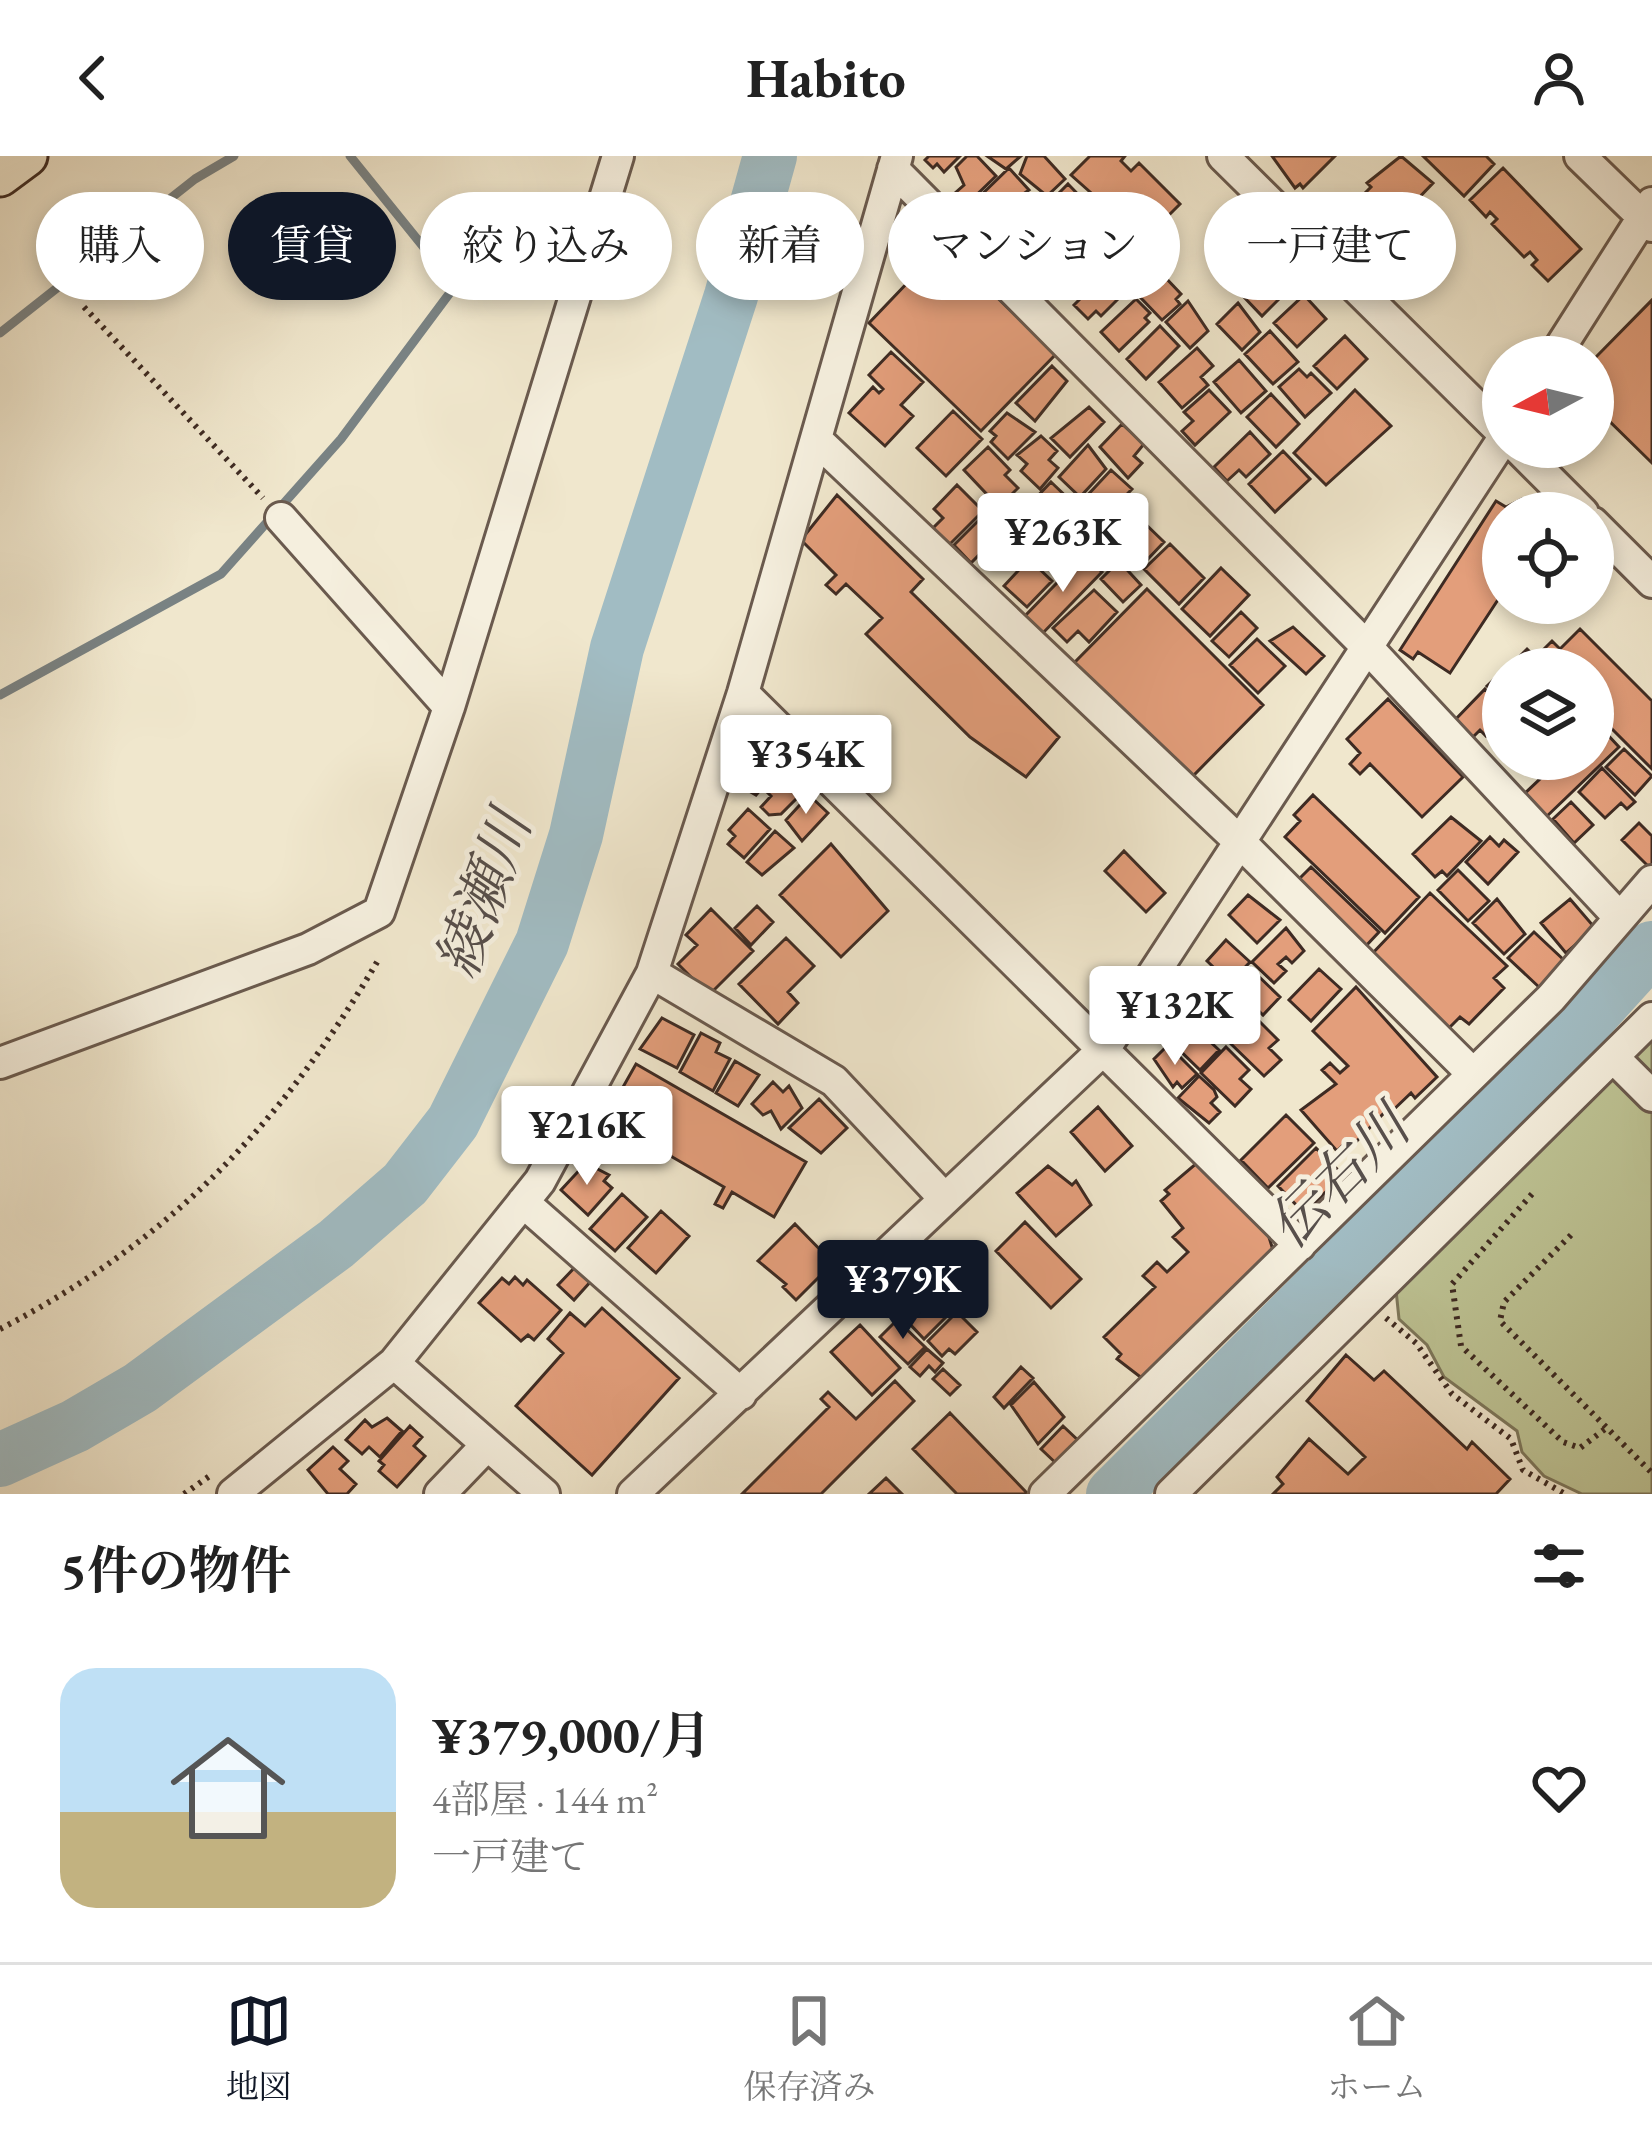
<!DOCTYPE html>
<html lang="ja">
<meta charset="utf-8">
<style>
body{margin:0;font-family:"EB Garamond","Noto Serif JP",serif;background:#f6f6f6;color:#222;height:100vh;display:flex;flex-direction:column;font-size:45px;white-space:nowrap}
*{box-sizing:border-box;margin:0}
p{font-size:39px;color:#767676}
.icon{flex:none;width:66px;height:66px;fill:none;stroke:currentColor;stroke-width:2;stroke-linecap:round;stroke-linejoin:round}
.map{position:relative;height:1338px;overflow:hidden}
.drawer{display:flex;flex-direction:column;background:#fff;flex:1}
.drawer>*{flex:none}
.hud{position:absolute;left:36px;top:36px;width:1581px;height:108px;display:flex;gap:24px}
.needle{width:78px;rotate:263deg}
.buttons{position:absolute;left:1482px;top:180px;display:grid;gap:24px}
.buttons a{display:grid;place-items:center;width:132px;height:132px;border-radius:50%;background:#fff;box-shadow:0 6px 18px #0003;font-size:60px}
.price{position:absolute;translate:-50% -102px;padding:0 27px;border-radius:12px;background:#fff;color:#222;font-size:39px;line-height:78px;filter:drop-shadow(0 3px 6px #0008)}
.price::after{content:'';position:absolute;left:50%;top:72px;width:36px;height:27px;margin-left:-18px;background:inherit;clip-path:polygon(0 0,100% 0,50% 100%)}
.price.current{background:#111827;color:#fff}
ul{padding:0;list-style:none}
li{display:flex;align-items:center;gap:36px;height:300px;padding:0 60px}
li+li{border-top:3px solid #e0e0e0}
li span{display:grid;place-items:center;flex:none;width:336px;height:240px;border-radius:36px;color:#555}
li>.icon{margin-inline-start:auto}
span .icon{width:144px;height:144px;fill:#fffc;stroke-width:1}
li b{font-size:51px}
h2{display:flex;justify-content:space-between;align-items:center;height:144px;padding:0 60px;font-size:51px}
.pill{padding:0 42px;border-radius:54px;background:#fff;box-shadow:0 6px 18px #0003;font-size:42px;line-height:108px}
.pill.current{background:#111827;color:#fff}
header{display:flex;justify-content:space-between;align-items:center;height:156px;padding:0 60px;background:#fff;font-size:54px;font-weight:700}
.tab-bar{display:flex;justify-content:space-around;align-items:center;height:168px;border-top:3px solid #e0e0e0;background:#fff;font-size:33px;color:#767676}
.tab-bar a{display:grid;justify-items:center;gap:6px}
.tab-bar .current{color:#111827}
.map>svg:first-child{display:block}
.green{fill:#bec495;stroke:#7e785c;stroke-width:3}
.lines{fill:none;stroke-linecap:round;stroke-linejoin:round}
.stream{stroke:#798283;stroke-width:9}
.river{stroke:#a1bcc3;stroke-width:54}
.building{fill:#e39e7b;stroke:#3e2b23;stroke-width:3}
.minor-casing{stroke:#6a5a4e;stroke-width:36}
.major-casing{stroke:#3e2b23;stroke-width:45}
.path{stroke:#3e2b23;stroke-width:6;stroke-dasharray:3 6;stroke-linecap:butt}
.minor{stroke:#f5efde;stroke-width:30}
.major{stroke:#f0e7cd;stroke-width:39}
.labels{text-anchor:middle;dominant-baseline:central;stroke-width:10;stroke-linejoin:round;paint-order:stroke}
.water-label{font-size:57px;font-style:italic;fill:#574f4b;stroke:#f5efde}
</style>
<header><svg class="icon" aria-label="back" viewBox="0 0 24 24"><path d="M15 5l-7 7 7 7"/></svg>Habito<svg class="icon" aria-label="person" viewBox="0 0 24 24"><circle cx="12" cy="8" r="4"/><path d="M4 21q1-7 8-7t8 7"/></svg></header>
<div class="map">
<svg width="1652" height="1338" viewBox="0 0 1652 1338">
<rect width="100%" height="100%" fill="#f0e7cd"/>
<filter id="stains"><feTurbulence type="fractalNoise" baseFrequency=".00167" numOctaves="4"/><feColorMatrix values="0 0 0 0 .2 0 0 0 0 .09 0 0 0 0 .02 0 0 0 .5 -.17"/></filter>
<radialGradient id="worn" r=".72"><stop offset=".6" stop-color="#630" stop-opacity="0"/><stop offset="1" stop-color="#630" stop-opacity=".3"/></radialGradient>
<path class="green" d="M1652 877V1338H1582L1544 1320 1522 1296 1517 1275 1444 1221 1427 1189 1399 1163 1396 1134Z"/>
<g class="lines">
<path class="stream" d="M0 177 195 23 234 0
M0 539 221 418 341 283 455 130 350 0"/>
<path class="river" d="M0 1304 75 1270 140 1232 336 1088 405 1028 453 966 542 787 576 679 617 492 731 140 770 0
M1113 1338 1576 876 1652 792"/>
</g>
<path class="building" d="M929 0H960L944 16 937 8 933 12 925 4Z
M967 0H977L996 20 966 49 955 37 964 29 956 11Z
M987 0H1021L1006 13Z
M1027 0H1044L1065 23 1047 40 1020 18Z
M1090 0H1125L1121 5 1131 15 1139 7 1180 48 1157 71 1150 64 1145 69 1153 75 1139 89 1122 72 1126 68 1071 19Z
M1272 0H1335L1303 32 1300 28 1295 32Z
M1401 0 1433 27 1384 78 1354 48 1371 31 1367 27Z
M1423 0H1486L1494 8 1464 40Z
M1009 12 1029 34 987 63 973 47Z
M1503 12 1581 93 1548 125 1532 109 1537 104 1530 96 1524 101 1492 68 1497 63 1490 56 1486 61 1470 44Z
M1068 28 1097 58 1080 75 1052 54 1058 49 1053 43Z
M1041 47 1062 69 1041 88 1036 83 1022 95 1008 79Z
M1099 60 1129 91 1111 109 1084 87 1090 82 1084 76Z
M1250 73 1269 92 1231 129 1212 110Z
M1073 82 1094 104 1052 137 1035 121Z
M1136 92 1159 116 1137 138 1113 114Z
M1284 99 1295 110 1286 118 1295 127 1262 160 1243 140Z
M933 100 946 112 956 102 1056 198 981 275 869 167Z
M1108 115 1127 134 1101 160 1096 155 1088 163 1074 149Z
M1163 119 1181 138 1176 143 1180 148 1162 164 1140 141Z
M1304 139 1326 163 1297 191 1274 167Z
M1136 143 1150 157 1145 162 1149 166 1119 195 1101 176Z
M1652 144V307L1593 249V204Z
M1188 145 1208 175 1190 192 1166 166Z
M1238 147 1260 176 1242 194 1217 168Z
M1160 170 1179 190 1146 223 1127 203Z
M1270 175 1298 206 1273 228 1245 198Z
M1345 180 1367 203 1337 233 1314 210Z
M1197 192 1213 210 1201 221 1208 229 1182 252 1159 226Z
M891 196 923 226 901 249 913 260 885 290 849 257 873 231 879 237 883 233 869 219Z
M1239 204 1266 235 1241 257 1214 226Z
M1052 210 1067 225 1035 265 1016 247Z
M1299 213 1307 221 1311 217 1331 237 1305 261 1279 231Z
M1209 234 1230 256 1195 289 1182 275 1193 265 1184 256Z
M1355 234 1391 270 1326 329 1294 297Z
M1271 238 1299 268 1276 291 1247 261Z
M1089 251 1104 266 1070 301 1051 282Z
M953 255 982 283 946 320 917 292Z
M1007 257 1035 276 1008 303 991 286 996 280 990 275Z
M1122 268 1144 288 1134 300 1142 307 1128 322 1100 291Z
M1250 276 1270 298 1246 321 1239 314 1227 325 1214 311Z
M1041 280 1057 295 1049 304 1058 312 1040 333 1021 315 1027 308 1017 299Z
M1088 289 1106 313 1080 341 1059 321Z
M988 291 1010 314 1005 319 1018 332 999 351 964 314Z
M1283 295 1310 323 1275 356 1249 328Z
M1111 314 1132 333 1104 362 1084 343Z
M1051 326 1100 373 1064 410 1016 363Z
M957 329 983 355 948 390 931 374 943 362 934 353Z
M837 339 923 423 911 436 1059 581 1026 621 970 581 866 478 882 462 846 428 836 438 826 429 836 419 801 384Z
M1522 343 1533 350 1528 357H1503V436L1450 517 1418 496 1413 503 1400 494 1496 345 1506 351Z
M990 353 1007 370 971 407 954 389Z
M1132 355 1164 386 1145 406 1136 396 1130 403 1108 381Z
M1170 388 1204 422 1179 448 1144 413Z
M1085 398 1102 416 1041 479 1023 462Z
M1029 403 1052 425 1027 451 1004 430Z
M1119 405 1141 429 1123 446 1101 423Z
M1221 412 1249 439 1210 480 1182 453Z
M1147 433 1263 549 1190 623 1074 507Z
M1094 434 1117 456 1089 486 1078 475 1067 486 1053 472Z
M1241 456 1257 472 1229 501 1212 485Z
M1293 471 1324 500 1306 518 1270 485Z
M1580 473 1652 545V613L1593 554V513H1552L1538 499 1552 485 1560 493Z
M1257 483 1285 510 1258 537 1230 509Z
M1527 493 1547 513 1510 510Z
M1503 515V546L1487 530Z
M1485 533 1503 551V562L1486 580 1480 574 1470 584 1453 566Z
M1388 543 1463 621 1422 661 1370 608 1360 618 1350 608 1360 597 1347 583Z
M1606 577 1619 591 1544 663 1522 640 1561 603H1593V583L1596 587Z
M762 591 782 609 756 639 737 628 743 622 738 618Z
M1624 593 1652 620 1635 639 1606 611Z
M1602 612 1635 646 1627 653 1621 647 1605 662 1579 636Z
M786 615 805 634 781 658 769 659 761 651 771 640 766 635Z
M809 639 828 657 802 685 786 664Z
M1313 639 1419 741 1385 777 1285 681 1300 665 1294 659Z
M1571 646 1593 669 1574 687 1553 663Z
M748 653 770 673 744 702 728 688 735 680 729 674Z
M1451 661 1481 685 1447 720 1442 715 1435 721 1413 698Z
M1639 667 1652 680V714L1622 684Z
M775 675 794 692 762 719 747 706Z
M1490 681 1499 690 1504 684 1518 696 1488 728 1466 706Z
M831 688 888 755 841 801 780 739Z
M1124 695 1165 737 1146 756 1105 715Z
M1311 711 1379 776 1363 793 1298 724Z
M1458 714 1489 745 1468 765 1438 734Z
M1430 737 1507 810 1494 822 1504 832 1469 868 1460 861 1447 874 1370 800Z
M1248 739 1280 764 1257 787 1229 759Z
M1497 743 1525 778 1504 798 1473 767Z
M1570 743 1595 772 1566 797 1541 767Z
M757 750 773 766 751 789 735 772Z
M711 753 753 795 709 839 678 808 697 789 686 779Z
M1286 772 1304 795 1292 807 1286 801 1278 808 1286 815 1274 827 1252 806Z
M1534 776 1566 806 1540 832 1508 802Z
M786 782 814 810 788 836 798 847 778 868 739 828Z
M1226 784 1250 806 1230 827 1207 805Z
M1250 812 1280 841 1263 859 1233 830Z
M1319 813 1341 833 1311 865 1289 844Z
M1217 821 1233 836 1228 841 1252 855 1235 874 1192 834 1202 823 1210 829Z
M1356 831 1437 921 1415 942 1411 937 1388 959 1385 956 1348 994 1343 989 1337 995 1301 954 1336 928 1322 914 1330 907 1340 917 1348 910 1313 875Z
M1254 860 1278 884 1269 892 1281 904 1264 920 1229 886Z
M662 862 694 879 677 912 640 893Z
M1187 864 1219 894 1200 914 1164 879Z
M701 877 720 887 716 896 730 903 713 935 680 916Z
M1168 889 1197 918 1182 932 1177 926 1173 931 1154 903Z
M1226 891 1249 914 1240 923 1251 933 1235 950 1201 917Z
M735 905 759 919 738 950 716 937Z
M636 908 806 1006 774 1061 732 1036 723 1052 715 1048 724 1031 643 984 634 999 619 991 627 976 605 963Z
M1199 920 1214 934 1217 941 1211 947 1220 956 1209 967 1178 942Z
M773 926 783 936 789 930 802 952 781 973 771 955 763 959 752 948Z
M819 943 847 972 821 997 789 972Z
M1098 951 1132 990 1105 1015 1071 976Z
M1286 959 1314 987 1268 1032 1241 1004Z
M1316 992 1343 1019 1304 1057 1278 1030Z
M1198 1006 1268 1078 1273 1094 1143 1223 1117 1203 1121 1198 1104 1181 1155 1131 1143 1120 1157 1106 1167 1116 1188 1096 1173 1081 1183 1072 1161 1045 1169 1038 1165 1034Z
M586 1007 609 1019 604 1025 612 1032 588 1059 561 1034Z
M1048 1010 1072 1029 1076 1025 1091 1049 1056 1080 1017 1037Z
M622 1038 647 1061 615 1095 590 1073Z
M661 1055 689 1080 656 1117 628 1092Z
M1025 1066 1081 1123 1051 1152 996 1095Z
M795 1068 833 1107 796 1144 783 1131 786 1128 758 1105Z
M577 1109 592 1124 574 1144 558 1129Z
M515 1121 523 1129 527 1124 561 1154 534 1184 528 1179 521 1185 479 1147 502 1122 509 1128Z
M913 1127 945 1162 924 1183 891 1148Z
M602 1152 679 1222 592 1319 516 1250 563 1197 548 1183 570 1157 585 1170Z
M957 1156 977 1176 955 1198 949 1193 942 1200 928 1185Z
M897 1164 925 1191 908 1208 880 1181Z
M860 1169 900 1212 872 1239 831 1196Z
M927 1193 943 1207 935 1216 929 1210 920 1220 910 1211Z
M1346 1199 1374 1224 1384 1215 1467 1293 1472 1286 1510 1323 1496 1338H1273L1283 1328 1277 1321 1309 1283 1348 1318 1365 1301 1307 1245Z
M1021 1211 1033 1222 1004 1252 994 1241Z
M943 1213 960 1229 950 1239 933 1223Z
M895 1225 914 1245 821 1338H742L829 1251 821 1243 828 1236 856 1263Z
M1034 1226 1064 1261 1038 1288 1011 1249Z
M950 1257 1026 1336 1025 1338H957L913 1293Z
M387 1262 402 1275 380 1301 369 1291 362 1298 346 1284 365 1264 372 1271Z
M410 1270 422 1281 414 1290 425 1300 397 1331 379 1315 384 1309 379 1305Z
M1063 1270 1082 1288 1060 1311 1041 1293Z
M333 1291 348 1305 340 1313 356 1328 347 1338H328L308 1314Z
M886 1322 902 1338H869Z"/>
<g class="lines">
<defs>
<path id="minor" d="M1223 0 1503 277
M1580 0 1652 70
M893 13 1366 490 1619 761
M1554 201 1652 47
M818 285 1238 684 1473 918
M1517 291 1583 357
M281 362 449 551
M1593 367 1652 426
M743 537 1300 1089
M652 817 834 925 945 1043
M1615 903 1652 940
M0 907 308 793 379 756 449 551 618 0
M523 1046 741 1238
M394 1207 544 1338
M233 1338 394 1207 540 1025 652 817 743 537 897 0
M440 1338 487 1289
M633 1338 1105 892 1503 283
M1045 1338 1551 842 1652 725
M1171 1338 1652 862"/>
<path id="major" d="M0 20 27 0"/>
</defs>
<use href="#minor" class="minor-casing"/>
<use href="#major" class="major-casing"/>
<path class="path" d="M84 151 263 342
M1532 1038 1452 1128 1461 1190 1563 1286 1580 1292 1605 1273
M1571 1079 1504 1146 1500 1165 1652 1317
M1386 1162 1416 1187 1452 1238 1511 1283 1523 1314 1565 1338
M0 1173C171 1085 283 967 380 801
M184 1338 211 1319"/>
<use href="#minor" class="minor"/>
<use href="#major" class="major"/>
</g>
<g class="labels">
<g class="water-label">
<text transform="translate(483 738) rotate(-70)">綾瀬川</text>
<text transform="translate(1338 1021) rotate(-45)">伝右川</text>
</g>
</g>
<rect width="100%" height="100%" filter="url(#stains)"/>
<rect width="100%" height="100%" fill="url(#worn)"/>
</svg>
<div class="buttons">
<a><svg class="needle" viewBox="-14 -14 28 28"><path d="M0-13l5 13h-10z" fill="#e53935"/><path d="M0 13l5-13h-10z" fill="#767676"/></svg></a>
<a><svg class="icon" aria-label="locate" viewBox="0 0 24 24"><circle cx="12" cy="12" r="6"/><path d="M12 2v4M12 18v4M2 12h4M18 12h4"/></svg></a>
<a><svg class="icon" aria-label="layers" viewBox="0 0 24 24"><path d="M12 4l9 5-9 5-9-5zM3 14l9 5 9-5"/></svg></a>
</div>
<b class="price" style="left:1063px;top:439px">¥263K</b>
<b class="price" style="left:806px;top:661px">¥354K</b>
<b class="price" style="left:1175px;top:912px">¥132K</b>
<b class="price" style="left:587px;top:1032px">¥216K</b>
<b class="price current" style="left:903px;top:1186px">¥379K</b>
<div class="hud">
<a class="pill">購入</a>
<a class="pill current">賃貸</a>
<a class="pill">絞り込み</a>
<a class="pill">新着</a>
<a class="pill">マンション</a>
<a class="pill">一戸建て</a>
</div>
</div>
<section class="drawer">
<h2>5件の物件<svg class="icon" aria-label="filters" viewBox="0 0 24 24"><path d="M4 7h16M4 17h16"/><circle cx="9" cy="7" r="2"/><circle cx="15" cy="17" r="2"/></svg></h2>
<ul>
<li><span style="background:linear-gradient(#bfe0f5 60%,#c2b280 0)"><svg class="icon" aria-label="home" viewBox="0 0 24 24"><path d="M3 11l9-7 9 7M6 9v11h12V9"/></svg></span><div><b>¥379,000/月</b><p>4部屋 · 144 m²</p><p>一戸建て</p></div><svg class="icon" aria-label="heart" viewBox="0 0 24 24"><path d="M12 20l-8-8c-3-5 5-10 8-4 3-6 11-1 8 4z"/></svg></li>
</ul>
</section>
<nav class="tab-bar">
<a class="current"><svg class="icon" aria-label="map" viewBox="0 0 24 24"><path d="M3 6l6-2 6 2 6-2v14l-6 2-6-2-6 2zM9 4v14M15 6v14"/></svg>地図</a>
<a><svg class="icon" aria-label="saved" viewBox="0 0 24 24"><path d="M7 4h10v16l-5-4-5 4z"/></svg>保存済み</a>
<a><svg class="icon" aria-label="home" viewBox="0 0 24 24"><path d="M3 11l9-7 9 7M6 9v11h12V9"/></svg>ホーム</a>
</nav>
